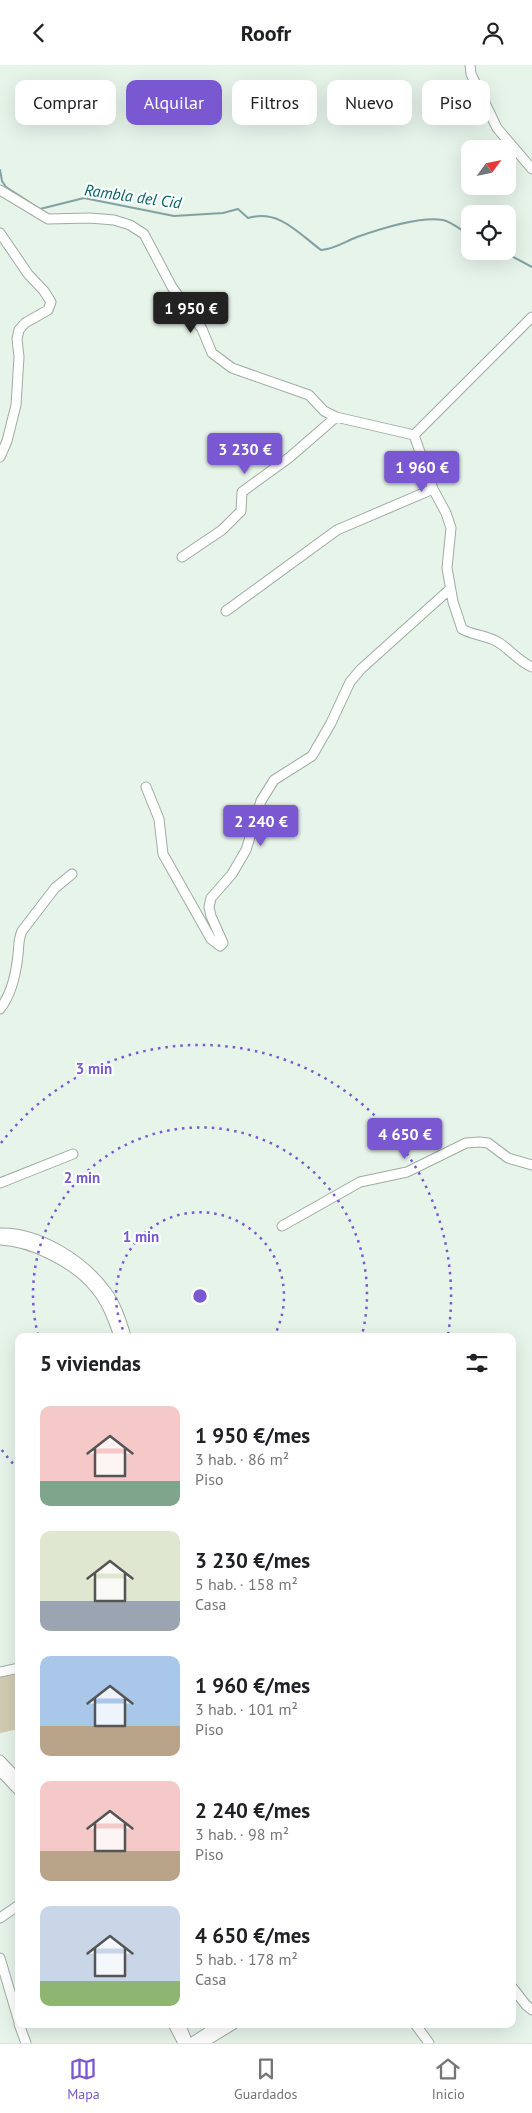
<!DOCTYPE html>
<html lang="es">
<meta charset="utf-8">
<style>
body{margin:0;font-family:"PT Sans",sans-serif;background:#f6f6f6;color:#202124;height:100vh;display:flex;flex-direction:column;font-size:19px;white-space:nowrap}
*{box-sizing:border-box;margin:0}
p{font-size:16px;color:#757577}
.icon{flex:none;width:28px;height:28px;fill:none;stroke:currentColor;stroke-width:2;stroke-linecap:round;stroke-linejoin:round}
.map{position:relative;flex:1;overflow:hidden}
.side{position:absolute;left:15px;top:1268px;width:501px;height:695px;display:flex;flex-direction:column;background:#fff;border-radius:10px;box-shadow:0 5px 20px #0002}
.side>*{flex:none}
.guide{position:absolute;left:15px;top:15px;width:502px;height:45px;display:flex;gap:10px}
.needle{width:32px;rotate:57deg}
.fabs{position:absolute;left:461px;top:75px;display:grid;gap:10px}
.fabs a{display:grid;place-items:center;width:55px;height:55px;border-radius:10px;background:#fff;box-shadow:0 5px 20px #0002;font-size:25px}
.price{position:absolute;translate:-50% -42px;padding:0 11px;border-radius:5px;background:#7958d2;color:#fff;font-size:16px;line-height:32px;filter:drop-shadow(0 1px 2px #0008)}
.price::after{content:'';position:absolute;left:50%;top:30px;width:15px;height:11px;margin-left:-8px;background:inherit;clip-path:polygon(0 0,100% 0,50% 100%)}
.price.current{background:#222;color:#fff}
ul{padding:0;list-style:none}
li{display:flex;align-items:center;gap:15px;height:125px;padding:0 25px}
li span{display:grid;place-items:center;flex:none;width:140px;height:100px;border-radius:10px;color:#555}
li>.icon{margin-inline-start:auto}
span .icon{width:60px;height:60px;fill:#fffc;stroke-width:1}
li b{font-size:21px}
h2{display:flex;justify-content:space-between;align-items:center;height:60px;padding:0 25px;font-size:21px}
.chip{padding:0 18px;border-radius:10px;background:#fff;box-shadow:0 5px 20px #0002;font-size:18px;line-height:45px}
.chip.current{background:#7958d2;color:#fff}
header{display:flex;justify-content:space-between;align-items:center;height:65px;padding:0 25px;background:#fff;font-size:22px;font-weight:700}
.menu{display:flex;justify-content:space-around;align-items:center;height:70px;border-top:1px solid #e0e0e0;background:#fff;font-size:14px;color:#757577}
.menu a{display:grid;justify-items:center;gap:2px}
.menu .current{color:#7958d2}
.map>svg:first-child{display:block}
.green{fill:#d2ccb3}
.lines{fill:none;stroke-linecap:round;stroke-linejoin:round}
.stream{stroke:#83a1a4;stroke-width:2}
.minor-casing{stroke:#9faca2;stroke-width:11}
.minor{stroke:#fff;stroke-width:9}
.ring{fill:none;stroke:#7958d2;stroke-width:2.5;stroke-dasharray:2.5 5}
.labels{text-anchor:middle;dominant-baseline:central;stroke-width:4.5;stroke-linejoin:round;paint-order:stroke}
.water-label{font-size:16px;font-style:italic;fill:#0b606b;stroke:#f9fffb}
.centre{fill:#7958d2;stroke:#f9fffb;stroke-width:2.5}
.ring-label{font-size:15px;text-anchor:middle;font-weight:bold;fill:#7958d2;stroke:#f9fffb;stroke-width:4.5;stroke-linejoin:round;paint-order:stroke}
</style>
<header><svg class="icon" aria-label="back" viewBox="0 0 24 24"><path d="M15 5l-7 7 7 7"/></svg>Roofr<svg class="icon" aria-label="person" viewBox="0 0 24 24"><circle cx="12" cy="8" r="4"/><path d="M4 21q1-7 8-7t8 7"/></svg></header>
<div class="map">
<svg width="532" height="1978" viewBox="0 0 532 1978">
<rect width="100%" height="100%" fill="#e6f4ea"/>
<path class="green" d="M19 1609V1664L0 1668V1612Z"/>
<g class="lines">
<path class="stream" d="M0 105 2 116 6 122 40 144 84 133 174 151 223 148 238 144 248 153C279 144 298 168 321 185 335 184 344 177 357 172 380 164 419 151 443 155 452 157 462 166 470 170
M502 186 532 202"/>
<defs>
<path id="minor" d="M470 0 471 9 497 63 532 104
M0 125 48 154 90 153 114 155 130 160 144 169 172 222 202 264 212 288 232 303 309 330 324 346 336 352 414 370
M0 168 28 209 44 226 51 237 48 245 25 258 19 265 17 274 19 292 16 340 7 376 0 392
M532 252 414 370 433 424 446 448 451 463 447 503 453 537 462 564C472 570 485 570 496 576 509 583 518 596 532 602
M182 492 222 465 241 446 242 427 290 392 336 352
M226 546 337 465 433 424
M146 722 159 754 163 789 211 874 220 881 223 878 211 851 209 842 211 833 232 809 246 785 261 736 274 715 312 691 331 658 350 617 361 604 450 524
M0 944C11 930 16 909 18 890 19 881 18 875 22 866L55 823 72 809
M0 1118 73 1089
M282 1161 360 1117 407 1107 466 1078 479 1077 488 1078 508 1093 532 1100
M0 1168C39 1167 83 1195 106 1226 116 1239 121 1255 126 1271
M0 1175C31 1176 75 1198 95 1223 107 1237 113 1254 119 1271
M0 1607 19 1603
M0 1695 19 1715
M0 1706 19 1726
M0 1853 19 1840
M0 1893 19 1957
M512 1922 526 1940 532 1945
M19 1959 26 1978
M173 1959 183 1978
M180 1959 188 1978
M415 1959 429 1978
M191 1978 220 1959
M203 1978 234 1959"/>
</defs>
<use href="#minor" class="minor-casing"/>
<use href="#minor" class="minor"/>
</g>
<g class="ring">
<path d="M126 1271A84 84 0 1 1 274 1271"/>
<path d="M38 1270A167 167 0 1 1 362 1270"/>
<path d="M18 1404A251 251 0 0 1 1 1384M1 1078A251 251 0 0 1 448 1270"/>
</g>
<g class="labels">
<g class="water-label">
<text transform="translate(133 131) rotate(8)">Rambla del Cid</text>
</g>
</g>
<circle cx="200" cy="1231" r="8" class="centre"/>
<g class="ring-label">
<text x="94" y="1009">3 min</text>
<text x="82" y="1118">2 min</text>
<text x="141" y="1177">1 min</text>
</g>
</svg>
<div class="fabs">
<a><svg class="needle" viewBox="-14 -14 28 28"><path d="M0-13l5 13h-10z" fill="#e53935"/><path d="M0 13l5-13h-10z" fill="#757577"/></svg></a>
<a><svg class="icon" aria-label="locate" viewBox="0 0 24 24"><circle cx="12" cy="12" r="6"/><path d="M12 2v4M12 18v4M2 12h4M18 12h4"/></svg></a>
</div>
<b class="price current" style="left:191px;top:269px">1 950 €</b>
<b class="price" style="left:245px;top:410px">3 230 €</b>
<b class="price" style="left:422px;top:428px">1 960 €</b>
<b class="price" style="left:261px;top:782px">2 240 €</b>
<b class="price" style="left:405px;top:1095px">4 650 €</b>
<div class="guide">
<a class="chip">Comprar</a>
<a class="chip current">Alquilar</a>
<a class="chip">Filtros</a>
<a class="chip">Nuevo</a>
<a class="chip">Piso</a>
</div>
<section class="side">
<h2>5 viviendas<svg class="icon" aria-label="filters" viewBox="0 0 24 24"><path d="M4 7h16M4 17h16"/><circle cx="9" cy="7" r="2"/><circle cx="15" cy="17" r="2"/></svg></h2>
<ul>
<li><span style="background:linear-gradient(#f6c9c9 75%,#7fa58c 0)"><svg class="icon" aria-label="home" viewBox="0 0 24 24"><path d="M3 11l9-7 9 7M6 9v11h12V9"/></svg></span><div><b>1 950 €/mes</b><p>3 hab. · 86 m²</p><p>Piso</p></div></li>
<li><span style="background:linear-gradient(#dfe7d0 70%,#9aa5b1 0)"><svg class="icon" aria-label="home" viewBox="0 0 24 24"><path d="M3 11l9-7 9 7M6 9v11h12V9"/></svg></span><div><b>3 230 €/mes</b><p>5 hab. · 158 m²</p><p>Casa</p></div></li>
<li><span style="background:linear-gradient(#a9c7e8 70%,#b9a48a 0)"><svg class="icon" aria-label="home" viewBox="0 0 24 24"><path d="M3 11l9-7 9 7M6 9v11h12V9"/></svg></span><div><b>1 960 €/mes</b><p>3 hab. · 101 m²</p><p>Piso</p></div></li>
<li><span style="background:linear-gradient(#f6c9c9 70%,#b9a48a 0)"><svg class="icon" aria-label="home" viewBox="0 0 24 24"><path d="M3 11l9-7 9 7M6 9v11h12V9"/></svg></span><div><b>2 240 €/mes</b><p>3 hab. · 98 m²</p><p>Piso</p></div></li>
<li><span style="background:linear-gradient(#c9d6e8 75%,#8fb573 0)"><svg class="icon" aria-label="home" viewBox="0 0 24 24"><path d="M3 11l9-7 9 7M6 9v11h12V9"/></svg></span><div><b>4 650 €/mes</b><p>5 hab. · 178 m²</p><p>Casa</p></div></li>
</ul>
</section>
</div>
<nav class="menu">
<a class="current"><svg class="icon" aria-label="map" viewBox="0 0 24 24"><path d="M3 6l6-2 6 2 6-2v14l-6 2-6-2-6 2zM9 4v14M15 6v14"/></svg>Mapa</a>
<a><svg class="icon" aria-label="saved" viewBox="0 0 24 24"><path d="M7 4h10v16l-5-4-5 4z"/></svg>Guardados</a>
<a><svg class="icon" aria-label="home" viewBox="0 0 24 24"><path d="M3 11l9-7 9 7M6 9v11h12V9"/></svg>Inicio</a>
</nav>
